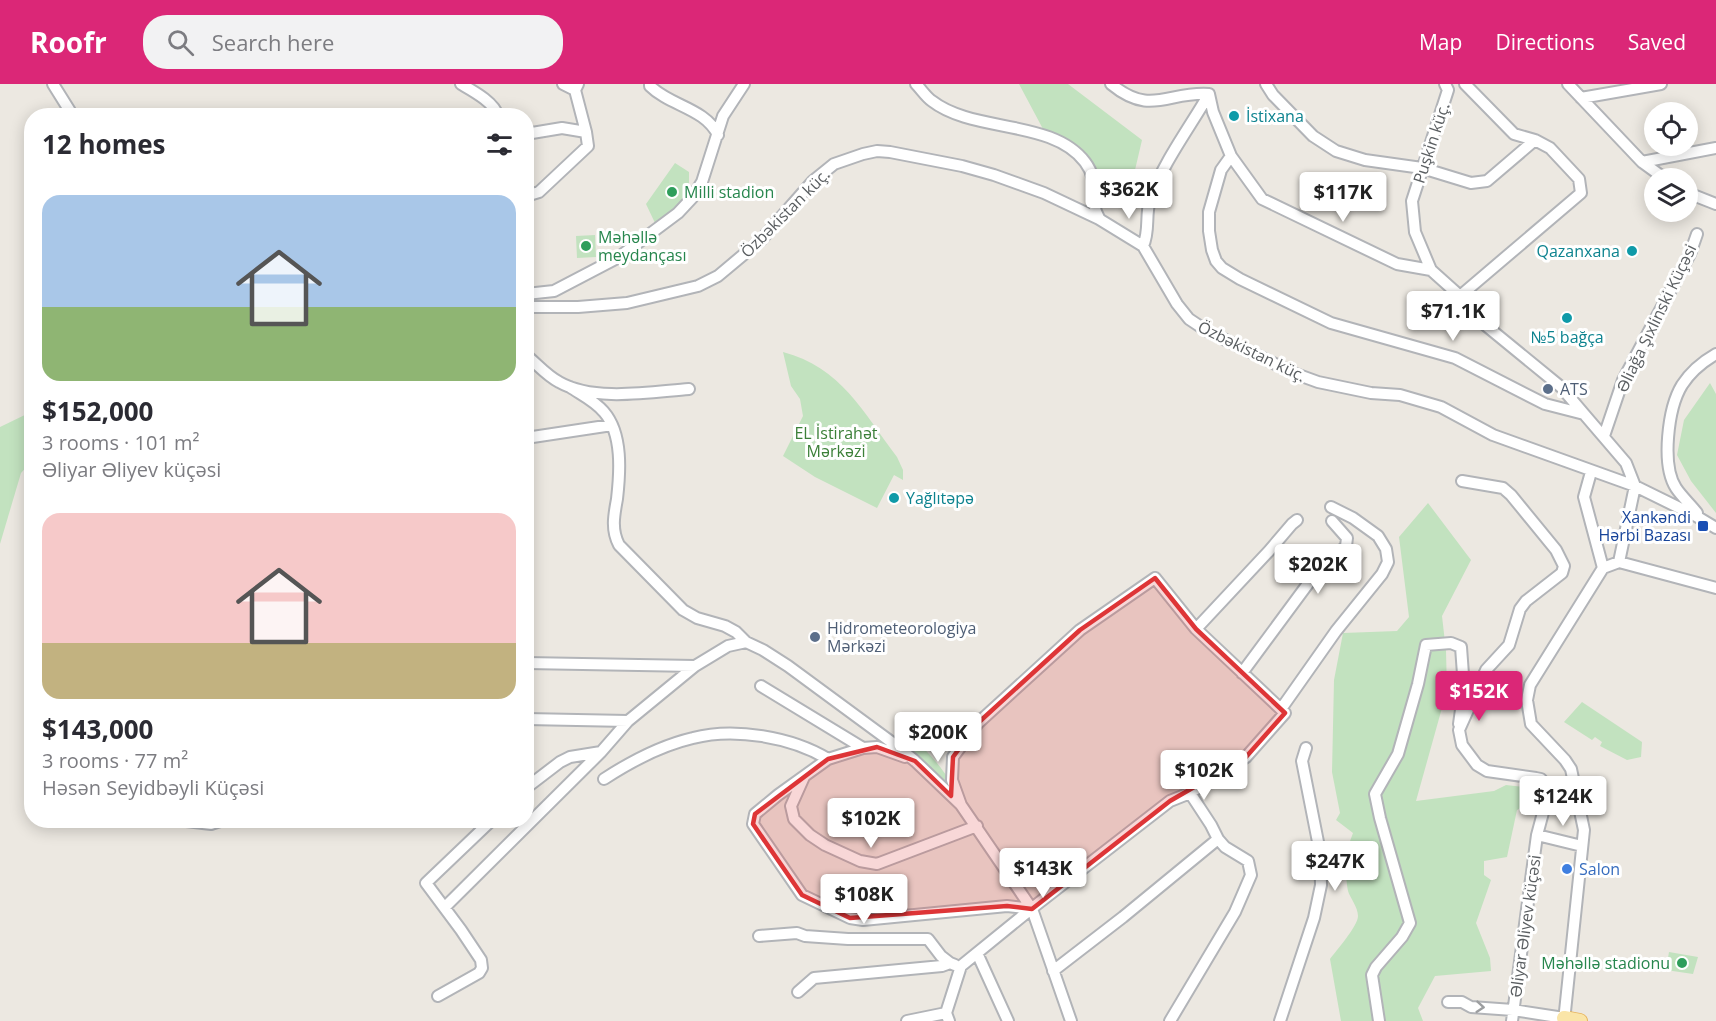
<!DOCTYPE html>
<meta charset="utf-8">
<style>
body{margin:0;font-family:"Open Sans",sans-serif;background:#f2f2f3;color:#2b2b33;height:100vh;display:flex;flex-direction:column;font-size:22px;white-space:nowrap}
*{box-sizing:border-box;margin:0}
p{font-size:20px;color:#7c7c81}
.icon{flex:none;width:33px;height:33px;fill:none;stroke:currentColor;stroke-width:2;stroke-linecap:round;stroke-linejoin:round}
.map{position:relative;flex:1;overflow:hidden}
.details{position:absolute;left:24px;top:24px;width:510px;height:720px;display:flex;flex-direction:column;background:#fff;border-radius:24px;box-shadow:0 3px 15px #0003}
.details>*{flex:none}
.tools{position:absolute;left:1644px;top:18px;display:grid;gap:12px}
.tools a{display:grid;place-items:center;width:54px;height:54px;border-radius:50%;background:#fff;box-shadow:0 3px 15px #0003;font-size:30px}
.price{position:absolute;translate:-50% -51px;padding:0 14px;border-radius:6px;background:#fff;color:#222;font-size:20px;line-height:39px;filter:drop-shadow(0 2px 3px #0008)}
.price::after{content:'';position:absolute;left:50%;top:36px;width:18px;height:14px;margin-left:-9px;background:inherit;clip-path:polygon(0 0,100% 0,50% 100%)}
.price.current{background:#db2777;color:#fff}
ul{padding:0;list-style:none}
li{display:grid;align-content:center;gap:12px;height:318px;padding:0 18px}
li span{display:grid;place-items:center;height:186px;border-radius:18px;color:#555}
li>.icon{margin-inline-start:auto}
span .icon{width:108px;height:108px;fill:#fffc;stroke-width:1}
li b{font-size:26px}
h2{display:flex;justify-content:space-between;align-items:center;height:72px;padding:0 18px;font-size:26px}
header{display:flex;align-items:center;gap:36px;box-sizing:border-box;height:84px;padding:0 30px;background:#db2777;color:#fff}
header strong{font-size:28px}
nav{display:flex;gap:33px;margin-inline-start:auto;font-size:21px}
.search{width:420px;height:54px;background:#f2f2f3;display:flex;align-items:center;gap:15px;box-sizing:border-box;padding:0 21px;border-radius:24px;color:#7c7c81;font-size:22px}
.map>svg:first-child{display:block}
.green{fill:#c2e2bf}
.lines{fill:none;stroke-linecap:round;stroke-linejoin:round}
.minor-casing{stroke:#b2b4b8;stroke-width:14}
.major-casing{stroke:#e8b55e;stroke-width:16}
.minor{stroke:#fff;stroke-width:10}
.major{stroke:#fae5a8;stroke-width:14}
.oneway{stroke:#9c9ea0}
.marked{fill:#de3537;fill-opacity:0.2;stroke:#de3537;stroke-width:4.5;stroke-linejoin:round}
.culture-dot{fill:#0f9aa8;stroke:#fff;stroke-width:2}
.leisure-dot{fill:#2e9e5b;stroke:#fff;stroke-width:2}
.service-dot{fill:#5c6f8a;stroke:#fff;stroke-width:2}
.transit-dot{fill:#1a4fb4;stroke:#fff;stroke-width:2}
.shop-dot{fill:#3f7fe0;stroke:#fff;stroke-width:2}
.labels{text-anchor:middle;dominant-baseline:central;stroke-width:6;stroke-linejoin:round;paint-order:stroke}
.culture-label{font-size:16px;fill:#0d838f;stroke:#fff;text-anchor:start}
.street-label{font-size:16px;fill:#5a5e61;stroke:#fff}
.leisure-label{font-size:16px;fill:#27864d;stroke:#fff;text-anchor:start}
.service-label{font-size:16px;fill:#4e5e75;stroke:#fff;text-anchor:start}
.park-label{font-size:16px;fill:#3c8039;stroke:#fff}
.transit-label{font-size:16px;fill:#164399;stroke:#fff;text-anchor:end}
.shop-label{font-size:16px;fill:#366cbe;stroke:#fff;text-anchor:start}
</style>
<header>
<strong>Roofr</strong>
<div class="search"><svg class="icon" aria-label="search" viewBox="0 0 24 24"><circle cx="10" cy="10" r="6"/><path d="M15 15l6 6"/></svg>Search here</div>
<nav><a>Map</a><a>Directions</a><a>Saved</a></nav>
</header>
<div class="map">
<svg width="1716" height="937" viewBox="0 0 1716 937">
<rect width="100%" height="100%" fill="#ece8e1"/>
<path class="green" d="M1019 0H1068L1142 56 1135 86 1104 100 1079 62 1043 45Z
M675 79 689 88V114L687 118 655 139 646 120Z
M595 151 596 173 577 174 576 152Z
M783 268C841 283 863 328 897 373L903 386V396L894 391 877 424 815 393 783 372 803 332 800 315 791 302Z
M1710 299 1716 310V429L1691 397 1677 371 1684 336Z
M31 328V378L21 389 0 460V343Z
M1428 419 1471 476 1442 532 1446 567 1447 606 1416 717 1494 707 1506 701 1543 705V711L1517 726 1507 773 1484 777V791L1491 796 1476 839 1490 874 1491 887 1435 892 1418 924 1423 937H1341L1330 875C1336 867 1358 842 1358 832 1358 823 1350 814 1348 807 1346 797 1347 789 1342 779L1353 749 1336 736 1340 729 1332 688 1334 596 1343 549 1397 547 1409 533 1399 453Z
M1582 618 1642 658 1641 673 1627 676 1600 662 1602 658 1595 653 1592 656 1564 638Z
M907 653C918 654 945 687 950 698 952 702 953 707 955 712L898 657Z
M1669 868 1698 873 1693 890 1666 886Z"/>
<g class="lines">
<defs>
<path id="minor" d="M53 0 73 32
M461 0C473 7 494 18 498 32
M563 0 575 6
M650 0V2C670 22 705 24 718 51
M916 0C921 5 926 13 932 17 973 49 1053 35 1085 78 1101 99 1087 113 1099 134
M1111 0C1151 33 1168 7 1209 10
M1266 0 1273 11 1313 52 1336 67 1365 76 1422 84 1471 99 1487 97 1535 56
M1568 0 1642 78 1664 94
M1209 10 1213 28 1231 72 1262 115 1397 180 1431 186 1460 212 1484 240 1561 303 1584 330
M1581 14 1661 0
M526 50 562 44 586 48
M1231 72 1221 86 1209 128V147L1212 166 1216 177 1222 184 1240 195 1331 239 1455 274 1545 320 1584 330 1626 379 1635 402 1619 478
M1642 78 1716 64
M1688 109 1716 120
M526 112 539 108 588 62 586 48 575 6 578 0
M1143 162C1150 147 1145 131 1150 116 1162 80 1190 43 1209 10
M1431 186 1415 148 1412 117 1448 6 1445 0
M526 210 554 207 619 173 678 129 692 114 702 98 723 32 744 0
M1460 212 1581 109 1579 95 1550 64 1535 56 1514 50 1465 0
M526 223H578L627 219 698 202 718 192 761 156 813 97 834 80 863 70 877 67 890 68 962 82 994 91 1044 109 1099 135 1143 162 1177 220 1189 235 1207 247 1296 290 1318 298 1371 309 1400 311 1441 323 1493 351 1635 402 1696 432 1716 444
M526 271C537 280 547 292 559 298 594 318 650 308 689 305
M570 303C582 311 595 317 604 328 623 350 620 389 617 415 614 431 611 446 619 461L683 526 697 534 725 542 736 548 746 558
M1604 352 1623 296 1690 170 1697 150
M526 354 612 341
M1591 388 1584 413 1603 484
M1462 397 1503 404 1511 411 1556 466 1564 482 1562 489 1526 517 1520 525 1509 561 1486 586 1459 646 1462 661 1477 681 1487 687 1536 694 1541 695 1546 702 1544 725 1537 751 1512 937
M1697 429C1691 421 1682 413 1676 404 1661 381 1668 324 1682 301 1691 287 1702 278 1716 270
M1603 484 1619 478 1716 504
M1196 545 1269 467 1292 440 1297 436
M526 579 695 582
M1242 589 1310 497 1346 462 1347 454 1332 437
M761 602 863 664
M1281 625 1336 547 1382 490 1388 478 1386 465 1378 452 1353 434 1331 423
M526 635 628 637
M905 673 877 663 863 664 828 675 778 711 755 730 753 740 802 811 850 834 863 836 1007 822 1032 825
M804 693 791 722 794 735 810 751 825 761 860 777 877 780 977 742
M604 695C630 678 663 661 693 654 734 643 792 653 828 675
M526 704 560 678 570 673 601 668
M178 736 211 740 223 736
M1537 751 1582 762
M445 823 601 668 628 637 695 582 728 562 746 558 763 566 788 582 894 660 915 677 961 721 1032 825 1071 937
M759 852 797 849 805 852 848 855H928L941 872 950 879
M977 869 1008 937
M1053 887 1123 833 1218 755 1211 741 1190 709
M798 908 814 894 942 882 950 879 955 881
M438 912 479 889 482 884 481 876 461 846 426 799 492 736
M1448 918H1462L1471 923 1513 926 1564 934
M907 937 946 929
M949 937 946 929 961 882 1036 821 1170 717 1190 709 1246 673 1285 629 1196 545 1155 494 1080 546 978 639 953 673 952 696 961 721
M1170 937 1235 828 1251 791 1248 777 1225 763 1218 755
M1280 937 1314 834 1321 801 1320 768 1302 677 1306 664
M1379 937 1372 891 1376 883 1402 853 1410 839 1380 734 1375 710 1398 670 1418 600 1426 561 1451 559 1461 563 1464 604 1459 640
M1564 937 1584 746 1571 685 1565 676 1531 640 1527 616 1530 601 1603 484"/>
<path id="major" d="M1564 934 1580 937"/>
</defs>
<use href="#minor" class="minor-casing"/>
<use href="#major" class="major-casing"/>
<use href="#minor" class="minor"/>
<use href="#major" class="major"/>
</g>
<defs><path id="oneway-chevron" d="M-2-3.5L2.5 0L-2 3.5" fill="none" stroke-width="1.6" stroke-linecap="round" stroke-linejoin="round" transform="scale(1.5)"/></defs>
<use class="oneway" href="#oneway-chevron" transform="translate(1480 923) rotate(5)"/>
<path class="marked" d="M1155 494 1196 545 1285 629 1246 673 1170 717 1032 825 1007 822 850 834 802 811 753 740 755 730 828 675 877 663 915 677 951 712 953 673 978 639 1080 546Z"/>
<g class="culture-dot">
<circle cx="1234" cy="32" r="6"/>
<circle cx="1632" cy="167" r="6"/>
<circle cx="1567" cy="234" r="6"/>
<circle cx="894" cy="414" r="6"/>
</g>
<g class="leisure-dot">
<circle cx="672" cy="108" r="6"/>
<circle cx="586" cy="162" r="6"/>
<circle cx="1682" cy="879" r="6"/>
</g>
<g class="service-dot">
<circle cx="1548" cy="305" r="6"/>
<circle cx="815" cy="553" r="6"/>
</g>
<rect class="transit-dot" x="1697" y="436" width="12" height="12" rx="3"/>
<circle class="shop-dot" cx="1567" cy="785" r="6"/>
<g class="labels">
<g class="culture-label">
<text x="1246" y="32">İstixana</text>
<text x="1620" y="167" text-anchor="end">Qazanxana</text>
<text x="1567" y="253" text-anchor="middle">№5 bağça</text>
<text x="906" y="414">Yağlıtəpə</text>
</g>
<g class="street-label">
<text transform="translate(1431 59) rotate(-72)">Puşkin küç.</text>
<text transform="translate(785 129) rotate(-45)">Özbəkistan küç.</text>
<text transform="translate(1656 234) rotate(-64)">Əliağa Şıxlinski Küçəsi</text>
<text transform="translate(1252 267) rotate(26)">Özbəkistan küç.</text>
<text transform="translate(1525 842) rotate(-82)">Əliyar Əliyev küçəsi</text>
</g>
<g class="leisure-label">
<text x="684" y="108">Milli stadion</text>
<text x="598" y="153">Məhəllə<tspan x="598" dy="18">meydançası</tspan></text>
<text x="1670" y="879" text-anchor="end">Məhəllə stadionu</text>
</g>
<g class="service-label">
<text x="1560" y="305">ATS</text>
<text x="827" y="544">Hidrometeorologiya<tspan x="827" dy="18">Mərkəzi</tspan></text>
</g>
<g class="park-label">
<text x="836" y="349">EL İstirahət<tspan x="836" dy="18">Mərkəzi</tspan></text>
</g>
<g class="transit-label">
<text x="1691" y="433">Xankəndi<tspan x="1691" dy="18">Hərbi Bazası</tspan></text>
</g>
<g class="shop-label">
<text x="1579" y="785">Salon</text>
</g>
</g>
</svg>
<div class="tools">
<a><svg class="icon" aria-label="locate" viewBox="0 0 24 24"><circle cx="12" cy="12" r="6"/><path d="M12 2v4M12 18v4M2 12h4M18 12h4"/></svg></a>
<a><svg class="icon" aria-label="layers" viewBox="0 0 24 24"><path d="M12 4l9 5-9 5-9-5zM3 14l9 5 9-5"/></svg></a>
</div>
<b class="price" style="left:1129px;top:136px">$362K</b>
<b class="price" style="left:1343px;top:139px">$117K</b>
<b class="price" style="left:1453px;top:258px">$71.1K</b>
<b class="price" style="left:1318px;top:511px">$202K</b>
<b class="price current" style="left:1479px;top:638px">$152K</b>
<b class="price" style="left:938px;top:679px">$200K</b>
<b class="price" style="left:1204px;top:717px">$102K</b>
<b class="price" style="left:1563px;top:743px">$124K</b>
<b class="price" style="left:871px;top:765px">$102K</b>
<b class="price" style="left:1335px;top:808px">$247K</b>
<b class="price" style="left:1043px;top:815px">$143K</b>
<b class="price" style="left:864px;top:841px">$108K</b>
<section class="details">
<h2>12 homes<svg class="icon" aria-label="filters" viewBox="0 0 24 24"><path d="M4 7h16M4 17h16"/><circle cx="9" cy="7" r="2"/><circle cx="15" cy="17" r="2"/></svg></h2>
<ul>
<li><span style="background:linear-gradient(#a9c7e8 60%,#8fb573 0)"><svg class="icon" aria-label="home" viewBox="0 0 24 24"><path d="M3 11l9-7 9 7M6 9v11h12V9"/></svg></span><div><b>$152,000</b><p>3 rooms · 101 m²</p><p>Əliyar Əliyev küçəsi</p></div></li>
<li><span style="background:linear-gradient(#f6c9c9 70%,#c2b280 0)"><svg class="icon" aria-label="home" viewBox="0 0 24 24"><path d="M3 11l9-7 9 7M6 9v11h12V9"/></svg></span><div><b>$143,000</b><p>3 rooms · 77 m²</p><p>Həsən Seyidbəyli Küçəsi</p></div></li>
</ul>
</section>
</div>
